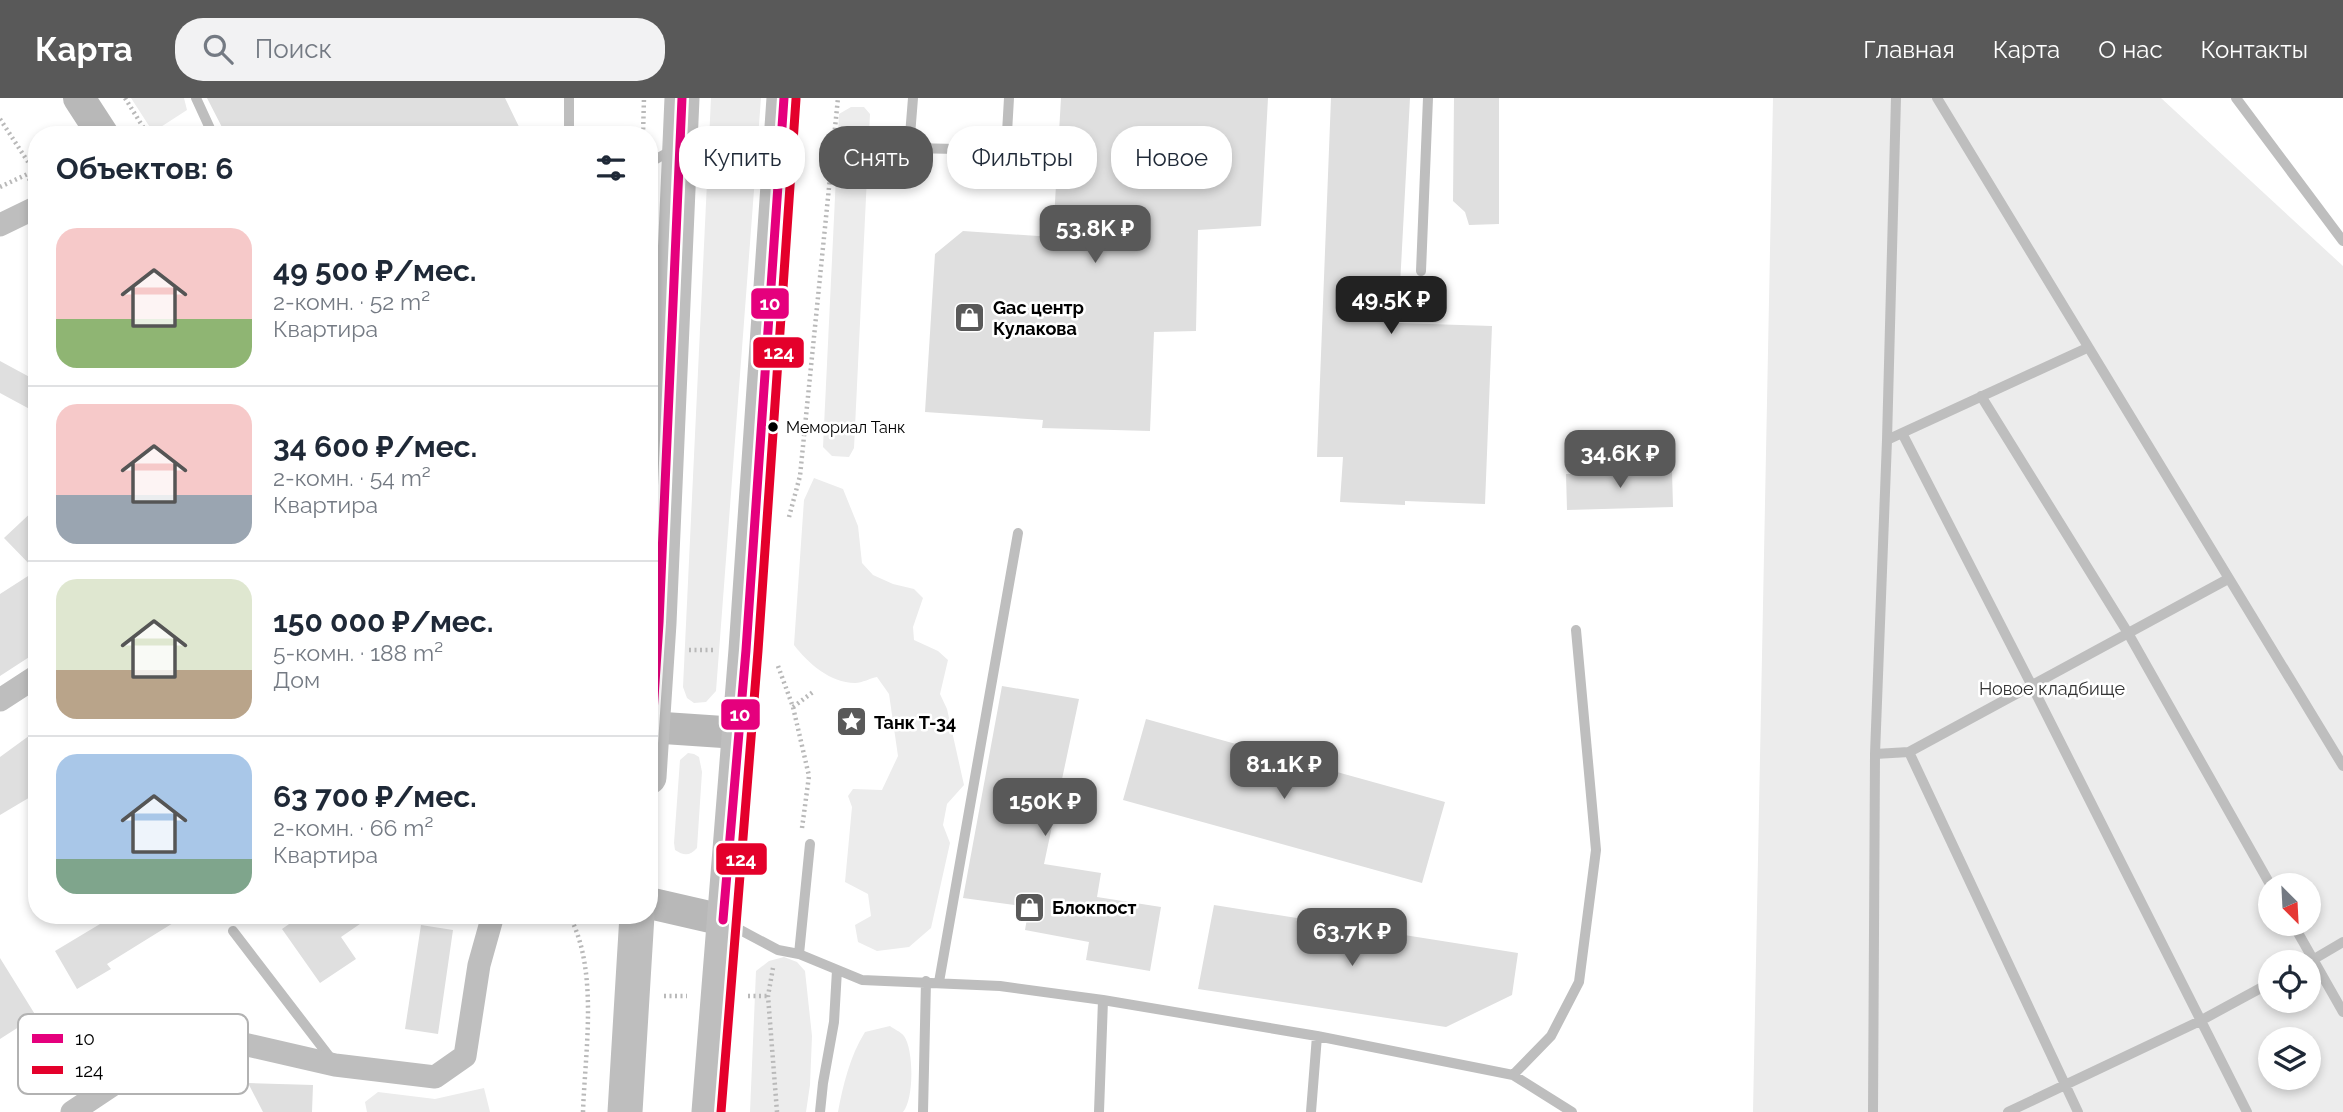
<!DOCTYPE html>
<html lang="ru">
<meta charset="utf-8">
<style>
body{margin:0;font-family:Raleway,sans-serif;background:#f2f2f3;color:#1f2937;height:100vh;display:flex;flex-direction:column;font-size:26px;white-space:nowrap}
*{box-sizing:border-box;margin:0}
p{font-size:23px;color:#747a83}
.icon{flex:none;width:38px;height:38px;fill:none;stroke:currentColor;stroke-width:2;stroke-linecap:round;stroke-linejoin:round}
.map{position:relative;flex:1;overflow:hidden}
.side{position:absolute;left:28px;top:28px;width:630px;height:798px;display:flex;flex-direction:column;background:#fff;border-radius:28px;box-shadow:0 4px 10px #0003}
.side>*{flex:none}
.hud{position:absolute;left:679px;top:28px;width:665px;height:63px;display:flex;gap:14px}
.needle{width:46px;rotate:156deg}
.tools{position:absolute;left:2258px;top:775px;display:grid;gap:14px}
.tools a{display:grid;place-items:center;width:63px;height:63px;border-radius:50%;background:#fff;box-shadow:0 4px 10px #0003;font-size:35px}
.price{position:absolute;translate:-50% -60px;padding:0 16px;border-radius:14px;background:#595959;color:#fff;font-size:23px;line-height:46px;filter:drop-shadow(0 2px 4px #0008)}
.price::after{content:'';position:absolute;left:50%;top:42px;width:21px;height:16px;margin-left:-10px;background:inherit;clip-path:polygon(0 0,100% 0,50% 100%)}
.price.selected{background:#222;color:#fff}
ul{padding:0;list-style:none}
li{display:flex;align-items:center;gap:21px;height:175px;padding:0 28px}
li+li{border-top:2px solid #e0e1e3}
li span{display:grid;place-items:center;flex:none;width:196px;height:140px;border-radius:21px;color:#555}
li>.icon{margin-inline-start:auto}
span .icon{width:84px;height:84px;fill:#fffc;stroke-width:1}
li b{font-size:30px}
h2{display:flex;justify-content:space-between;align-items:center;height:84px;padding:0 28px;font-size:30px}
.pill{padding:0 24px;border-radius:28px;background:#fff;box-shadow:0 4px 10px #0003;font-size:24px;line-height:63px}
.pill.selected{background:#595959;color:#fff}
header{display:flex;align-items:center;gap:42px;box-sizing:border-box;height:98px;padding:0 35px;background:#595959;color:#fff}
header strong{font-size:33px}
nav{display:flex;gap:38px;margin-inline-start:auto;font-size:24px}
.search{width:490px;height:63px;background:#f2f2f3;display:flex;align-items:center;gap:18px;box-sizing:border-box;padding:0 24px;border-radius:28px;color:#747a83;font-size:26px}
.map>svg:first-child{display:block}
.green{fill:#ececec;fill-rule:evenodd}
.building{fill:#dfdfdf}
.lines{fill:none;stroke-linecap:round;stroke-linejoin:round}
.path{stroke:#b9b9b9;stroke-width:4.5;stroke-dasharray:2 3.5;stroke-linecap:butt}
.lane{stroke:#bebebe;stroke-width:10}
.street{stroke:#bebebe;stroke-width:23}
.secondary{stroke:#b8b8b8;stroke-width:32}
.primary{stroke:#bebebe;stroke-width:35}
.bus-1-casing{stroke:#fff;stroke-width:14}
.bus-2-casing{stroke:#fff;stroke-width:14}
.bus-1{stroke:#e5007d;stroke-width:9}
.bus-2{stroke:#e4002b;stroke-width:9}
.bus-dot{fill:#000;stroke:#fff;stroke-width:2.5}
.labels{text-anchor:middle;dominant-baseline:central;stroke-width:5;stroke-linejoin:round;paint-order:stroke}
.bus-label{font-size:16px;fill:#000;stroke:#fff;text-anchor:start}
.poi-label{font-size:18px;font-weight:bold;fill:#000;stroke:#fff;text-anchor:start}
.park-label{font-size:18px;fill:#333;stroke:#fff}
.key{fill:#fff;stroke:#b2b2b2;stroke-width:2}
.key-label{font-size:19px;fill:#000}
.line-badge{stroke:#fff;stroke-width:2.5}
.badge-label{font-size:19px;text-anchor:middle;font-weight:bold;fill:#fff}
</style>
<header>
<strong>Карта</strong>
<div class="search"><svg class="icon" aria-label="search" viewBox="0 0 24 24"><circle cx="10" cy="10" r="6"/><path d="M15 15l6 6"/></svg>Поиск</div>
<nav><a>Главная</a><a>Карта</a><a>О нас</a><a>Контакты</a></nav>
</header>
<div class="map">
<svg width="2343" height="1014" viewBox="0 0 2343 1014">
<rect width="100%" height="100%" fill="#fff"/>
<path class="green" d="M131 0H184L187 12 153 34Z
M711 0H761L716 593 706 604 694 605 687 600 683 589Z
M1773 0H2161L2343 168V1014H1753ZM2270 788H2308V826H2270ZM2270 864H2308V903H2270ZM2270 942H2308V980H2270Z
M851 9H864L870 16 854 350 849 359 832 358 823 349 839 16Z
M814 380 843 391 858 428 862 465 873 477 893 486 914 491 923 500 913 529 914 542 938 553 948 562 940 596 947 611 964 687 947 706 943 727 950 745 931 830 909 849 877 853 858 844 855 827 871 818 868 796 845 784 852 709 848 698 853 691 882 692 898 658 889 596 877 579C871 580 862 585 855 585 830 585 808 565 794 547L804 402Z
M688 655 694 656 699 659 702 674 697 750C690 758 684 758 675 752L674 745 680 662Z
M784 859 797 864 805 873 812 938 810 987 806 1014H750L756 873 769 863Z
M890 928C894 931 901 934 904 938 914 952 914 1002 903 1014H838C843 987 850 958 865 934Z
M484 990 490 1014H367L365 1004 378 994 435 1001Z"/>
<path class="building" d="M207 0H505L523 37H226Z
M1061 0H1268L1261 128 1198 132 1196 233 1154 234 1150 333 1042 330 1043 322 925 314 935 156 963 133 1053 139Z
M1331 0H1410L1398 225 1492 228 1485 406 1405 403V407L1340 404 1343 359H1317Z
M1454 0H1499V126L1469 127 1465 114 1453 103Z
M0 263 37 283V315L0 295Z
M1672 373 1673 409 1567 412 1566 376Z
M37 409V474L4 440Z
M28 478 37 494V554L0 578V496Z
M1002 588 1079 601 1044 766 1101 775 1097 799 1161 809 1150 873 1086 862 1089 844 1025 832 1029 809 963 800Z
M1146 621 1445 704 1422 785 1123 702Z
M37 632V695L0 717V659Z
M1214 807 1518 855 1512 897 1446 929 1198 891Z
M115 817H186L107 866 111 871 77 891 55 853Z
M302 817H373L341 839 356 861 320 885 282 831Z
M421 827 453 832 438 936 405 931Z
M0 860 36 918 0 941Z
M248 985 313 987 312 1014H263Z"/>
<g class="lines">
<path class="path" d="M125 0 148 37
M0 21 34 73 28 85
M643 37 644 0
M0 89 34 73
M789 419 800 378 838 0
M689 552H715
M778 568 793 609 809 678 802 730
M793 609 813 594
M569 817C599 872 585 953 583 1014
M773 870 768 898 777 1014
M664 898H687
M748 898H768"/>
<path class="lane" d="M196 0 213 37
M913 0 909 50 1006 52 1009 0
M1937 0 2343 668
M2236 0 2343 143
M569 37V0
M649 65 674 51
M1421 173 1428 0
M1981 298 2128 535 2271 788
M1902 335 2087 250
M1887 342 1902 335 2032 588 2247 1014
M1909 654 2228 481
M1875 656 1909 654 2078 1014
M2293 826 2343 914
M731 827 778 852 799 856 862 882 1000 888 1103 902 1317 938 1513 977 1551 938 1579 884 1596 752 1576 532
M233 833 332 962
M799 856 810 746
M2309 864 2343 844
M939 884 1018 435
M1513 977 1572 1014
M820 1014 823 985 834 924 837 872
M923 1014 926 883
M1099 1014 1103 902
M1311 1014 1317 938
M1873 1014 1875 656 1887 342 1896 0
M2008 1014 2200 923 2270 885"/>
<path class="street" d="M0 127 37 109
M0 602 37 578
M72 1014 171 948 213 939 335 967 435 979 465 958 479 867 493 817"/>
<path class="secondary" d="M79 0 103 37
M649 629 738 635
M649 805 723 822"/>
<path class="primary" d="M649 679 659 525 682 0
M625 1014 637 817
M709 1014 746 552 784 0"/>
<defs>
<path id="bus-1" d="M649 675 659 525 682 0
M723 822 746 552 784 0"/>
<path id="bus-2" d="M721 1014 758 553 796 1"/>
</defs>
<use href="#bus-1" class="bus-1-casing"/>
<use href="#bus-2" class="bus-2-casing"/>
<use href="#bus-1" class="bus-1"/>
<use href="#bus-2" class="bus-2"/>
</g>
<defs>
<symbol id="shop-square" viewBox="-11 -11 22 22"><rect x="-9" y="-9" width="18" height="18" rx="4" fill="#595959" stroke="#fff"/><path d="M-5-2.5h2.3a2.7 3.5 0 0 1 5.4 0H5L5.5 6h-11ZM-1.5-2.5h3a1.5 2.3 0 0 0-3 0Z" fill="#fff"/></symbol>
<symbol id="sight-square" viewBox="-11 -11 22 22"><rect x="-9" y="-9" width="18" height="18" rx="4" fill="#595959" stroke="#fff"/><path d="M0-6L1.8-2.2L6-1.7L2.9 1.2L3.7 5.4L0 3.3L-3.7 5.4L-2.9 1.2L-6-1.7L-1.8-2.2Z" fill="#fff"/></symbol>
</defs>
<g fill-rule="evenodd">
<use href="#shop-square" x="952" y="202" width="35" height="35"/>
<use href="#sight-square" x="834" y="606" width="35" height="35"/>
<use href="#shop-square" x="1012" y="792" width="35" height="35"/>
</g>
<circle class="bus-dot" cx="773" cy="329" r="6"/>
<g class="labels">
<g class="bus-label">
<text x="786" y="329">Мемориал Танк</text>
</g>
<g class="poi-label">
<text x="993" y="209">Gac центр<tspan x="993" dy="21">Кулакова</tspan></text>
<text x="874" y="624">Танк Т-34</text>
<text x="1052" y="809">Блокпост</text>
</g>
<g class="park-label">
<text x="2052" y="590">Новое кладбище</text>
</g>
</g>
<rect x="18" y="916" width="230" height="80" rx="10" class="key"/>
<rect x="32" y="936" width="31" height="9" fill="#e5007d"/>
<rect x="32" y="968" width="31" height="8" fill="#e4002b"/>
<g class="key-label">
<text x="75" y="947">10</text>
<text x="75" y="979">124</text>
</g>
<g class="line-badge">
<rect x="750" y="189" width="40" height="33" rx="7" fill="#e5007d"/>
<rect x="752" y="238" width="53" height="33" rx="7" fill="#e4002b"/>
<rect x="720" y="600" width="41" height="33" rx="7" fill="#e5007d"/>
<rect x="715" y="744" width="53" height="34" rx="7" fill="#e4002b"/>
</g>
<g class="badge-label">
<text x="770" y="212">10</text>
<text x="779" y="261">124</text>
<text x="740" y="623">10</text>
<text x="741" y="768">124</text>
</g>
</svg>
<div class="tools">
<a><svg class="needle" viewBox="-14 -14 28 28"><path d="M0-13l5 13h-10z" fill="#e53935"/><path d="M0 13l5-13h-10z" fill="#747a83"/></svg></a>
<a><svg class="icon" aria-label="locate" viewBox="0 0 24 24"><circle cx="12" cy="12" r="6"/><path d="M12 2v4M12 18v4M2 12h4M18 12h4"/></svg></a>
<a><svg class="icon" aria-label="layers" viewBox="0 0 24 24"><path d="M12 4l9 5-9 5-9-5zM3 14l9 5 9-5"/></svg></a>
</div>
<b class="price" style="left:1095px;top:167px">53.8K ₽</b>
<b class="price selected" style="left:1391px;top:238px">49.5K ₽</b>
<b class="price" style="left:1620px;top:392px">34.6K ₽</b>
<b class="price" style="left:1284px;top:703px">81.1K ₽</b>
<b class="price" style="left:1045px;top:740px">150K ₽</b>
<b class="price" style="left:1352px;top:870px">63.7K ₽</b>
<div class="hud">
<a class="pill">Купить</a>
<a class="pill selected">Снять</a>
<a class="pill">Фильтры</a>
<a class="pill">Новое</a>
</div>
<section class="side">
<h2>Объектов: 6<svg class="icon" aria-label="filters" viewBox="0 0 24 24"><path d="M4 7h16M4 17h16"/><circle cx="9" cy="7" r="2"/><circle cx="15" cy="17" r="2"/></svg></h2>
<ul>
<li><span style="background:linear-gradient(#f6c9c9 65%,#8fb573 0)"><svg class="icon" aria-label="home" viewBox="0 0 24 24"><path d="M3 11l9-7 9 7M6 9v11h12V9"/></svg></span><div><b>49 500 ₽/мес.</b><p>2-комн. · 52 m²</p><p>Квартира</p></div></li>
<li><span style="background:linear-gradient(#f6c9c9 65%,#9aa5b1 0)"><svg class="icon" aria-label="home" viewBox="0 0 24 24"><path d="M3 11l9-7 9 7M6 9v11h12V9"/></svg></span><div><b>34 600 ₽/мес.</b><p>2-комн. · 54 m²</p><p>Квартира</p></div></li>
<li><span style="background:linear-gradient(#dfe7d0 65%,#b9a48a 0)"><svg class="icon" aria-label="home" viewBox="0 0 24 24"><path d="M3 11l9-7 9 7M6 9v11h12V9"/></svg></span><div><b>150 000 ₽/мес.</b><p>5-комн. · 188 m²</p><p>Дом</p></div></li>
<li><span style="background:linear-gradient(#a9c7e8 75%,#7fa58c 0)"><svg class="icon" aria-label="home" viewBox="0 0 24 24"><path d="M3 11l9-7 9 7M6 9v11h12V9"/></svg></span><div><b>63 700 ₽/мес.</b><p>2-комн. · 66 m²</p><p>Квартира</p></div></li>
</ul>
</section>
</div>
